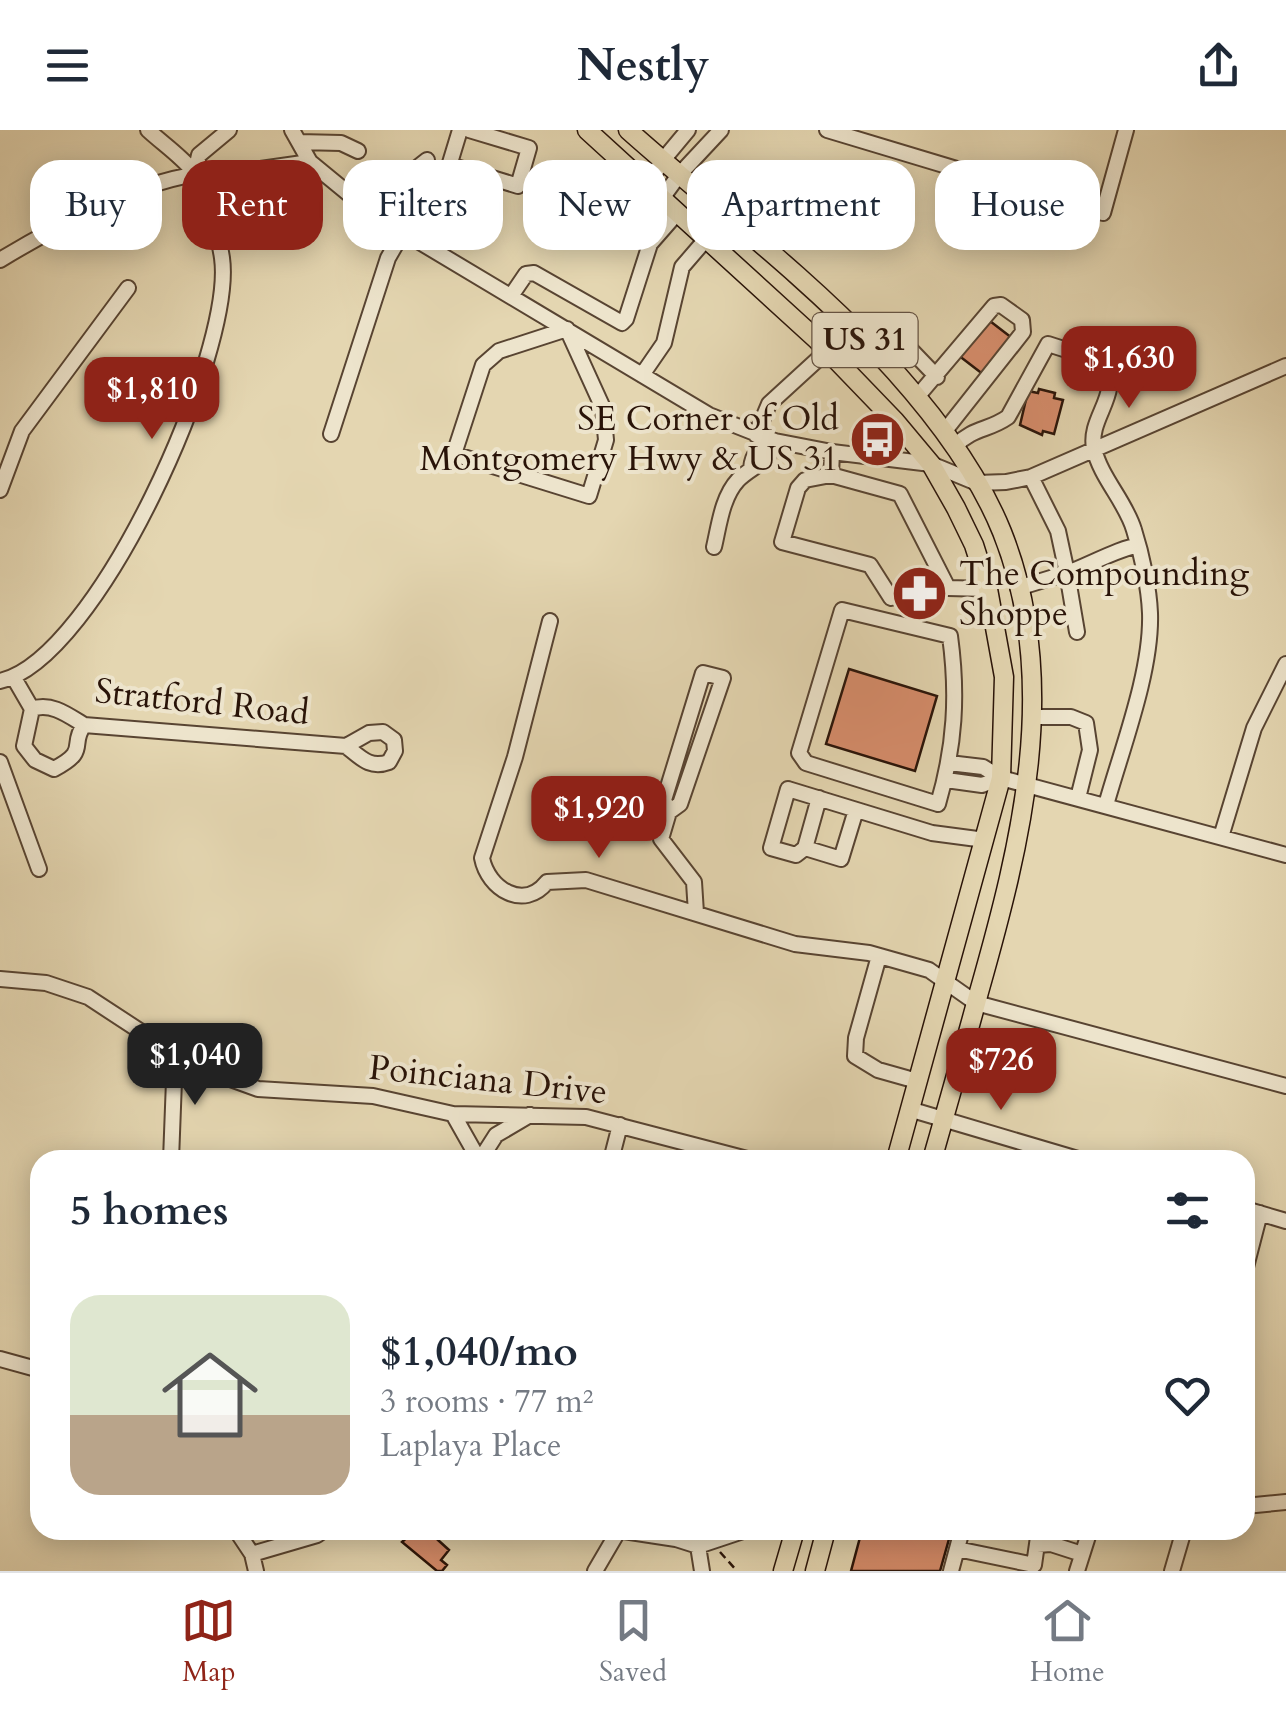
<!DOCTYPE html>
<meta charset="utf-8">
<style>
body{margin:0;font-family:Cardo,serif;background:#f2f2f3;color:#1f2937;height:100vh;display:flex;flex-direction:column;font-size:38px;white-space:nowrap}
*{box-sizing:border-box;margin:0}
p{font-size:32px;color:#747a83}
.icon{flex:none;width:55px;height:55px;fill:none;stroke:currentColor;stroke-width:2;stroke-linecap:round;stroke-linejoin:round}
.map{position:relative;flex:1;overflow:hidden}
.details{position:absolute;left:30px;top:1020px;width:1225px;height:390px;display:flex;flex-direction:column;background:#fff;border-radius:30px;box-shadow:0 5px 25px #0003}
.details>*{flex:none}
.top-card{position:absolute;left:30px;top:30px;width:1228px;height:90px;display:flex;gap:20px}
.price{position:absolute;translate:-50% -85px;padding:0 22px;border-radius:20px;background:#8f2418;color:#fff;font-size:32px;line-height:65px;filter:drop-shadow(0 2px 5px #0008)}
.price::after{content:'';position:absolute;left:50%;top:60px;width:30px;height:22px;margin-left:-15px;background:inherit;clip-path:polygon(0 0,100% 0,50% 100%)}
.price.active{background:#222;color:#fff}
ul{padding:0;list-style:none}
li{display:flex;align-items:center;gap:30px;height:250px;padding:0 40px}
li+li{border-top:2px solid #e0e1e3}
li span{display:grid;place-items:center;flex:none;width:280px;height:200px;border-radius:30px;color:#555}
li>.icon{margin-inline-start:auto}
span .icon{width:120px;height:120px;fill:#fffc;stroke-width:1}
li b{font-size:42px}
h2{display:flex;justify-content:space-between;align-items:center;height:120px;padding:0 40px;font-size:42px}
.tag{padding:0 35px;border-radius:30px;background:#fff;box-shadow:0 5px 25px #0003;font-size:35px;line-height:90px}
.tag.active{background:#8f2418;color:#fff}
header{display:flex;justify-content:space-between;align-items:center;height:130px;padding:0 40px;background:#fff;font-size:45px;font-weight:600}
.tab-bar{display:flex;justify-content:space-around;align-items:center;height:140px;border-top:2px solid #e0e1e3;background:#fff;font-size:28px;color:#747a83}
.tab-bar a{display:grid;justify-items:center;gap:5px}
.tab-bar .active{color:#8f2418}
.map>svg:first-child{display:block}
.building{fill:#d78d6c;stroke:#291308;stroke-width:2.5}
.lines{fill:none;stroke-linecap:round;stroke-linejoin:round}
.minor-casing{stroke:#584432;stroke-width:18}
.major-casing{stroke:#291308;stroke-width:21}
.path{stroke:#291308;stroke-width:2.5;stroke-dasharray:8 5;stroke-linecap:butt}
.minor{stroke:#ede4cc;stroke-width:14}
.major{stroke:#e4d6b1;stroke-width:18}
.labels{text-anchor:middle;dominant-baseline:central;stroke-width:8;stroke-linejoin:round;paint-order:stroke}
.shield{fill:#ede4cc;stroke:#645243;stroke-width:2.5}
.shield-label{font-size:32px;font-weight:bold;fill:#291308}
.poi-label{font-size:35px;fill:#291308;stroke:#ede4cc;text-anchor:end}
.street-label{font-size:35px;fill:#291308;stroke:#ede4cc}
</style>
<header><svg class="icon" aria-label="menu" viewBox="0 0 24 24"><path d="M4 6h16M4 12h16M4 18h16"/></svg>Nestly<svg class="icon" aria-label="share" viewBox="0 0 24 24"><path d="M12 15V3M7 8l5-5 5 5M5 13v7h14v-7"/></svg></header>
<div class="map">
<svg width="1286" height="1441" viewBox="0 0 1286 1441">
<rect width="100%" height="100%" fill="#e4d6b1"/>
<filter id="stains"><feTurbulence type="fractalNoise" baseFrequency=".002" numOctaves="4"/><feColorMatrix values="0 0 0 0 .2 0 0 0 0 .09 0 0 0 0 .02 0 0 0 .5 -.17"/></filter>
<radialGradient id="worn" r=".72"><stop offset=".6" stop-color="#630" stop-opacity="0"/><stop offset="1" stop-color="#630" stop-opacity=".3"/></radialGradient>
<path class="building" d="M986 188 1012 208 984 245 958 225Z
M1039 259 1055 263 1054 268 1063 270 1054 304 1043 301 1042 305 1020 295 1028 261 1038 263Z
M849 539 937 566 915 641 826 614Z
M415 1400H436L442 1405 438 1410 449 1420 441 1430 447 1435 442 1441H437L402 1412Z
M862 1400H914L949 1409 940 1441H851Z"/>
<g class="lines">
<defs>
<path id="minor" d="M292 0 310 32 366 78 403 102 709 285 775 311 832 322 931 334 977 353 1006 352 1031 347 1286 236
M827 0 1103 83 1126 0
M299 12 341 13 358 21
M450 35 518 56 529 18 469 0
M195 43 199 25 229 0
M648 54 663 30 688 0
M663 67 679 45 721 0
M366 78 427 30
M425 115 460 0
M0 130C41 105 165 36 210 46L310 32
M511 166 526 144 534 143 622 193 626 189 650 114 678 82
M567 199 603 278 606 310 589 366 454 324 483 235 499 221Z
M865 210 889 197 937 247
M642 245 664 213 682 137 707 108
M917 267 994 176 1001 175 1022 190 1023 202 944 302
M331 304 388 128 403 102
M756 305 769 274 828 220
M955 316C974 297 988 301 1008 287L1048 214 1104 232C1123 264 1088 287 1094 318 1100 347 1126 372 1134 400 1142 425 1149 458 1150 483 1152 541 1122 618 1106 675
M832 322 831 345 900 364 948 458 988 459
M751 339C752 322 760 318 775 311
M831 345 805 350 798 358 782 412 870 435 891 468
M0 360 22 301 128 158
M714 417C719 396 722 367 738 350 753 335 769 334 775 311
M1018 458 1067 443 1058 401 1031 347
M842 480 950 506C958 565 955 616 938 674L806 633 799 623Z
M550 491 515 627 482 728C488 759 524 781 547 752L586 750 795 814 869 823 929 840 976 873 1286 956
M1077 502 1067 443C1085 437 1123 416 1138 416
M14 548 32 579
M0 551C97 530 235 221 222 128 219 107 206 57 193 41 181 26 162 13 148 0
M32 579C51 572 68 585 84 595L346 616
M32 579 24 616 35 630 54 639C90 620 69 616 84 595
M1031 587H1071L1086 593 1090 620 1078 668
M383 602 394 610 395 621 389 632C370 639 361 628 346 616L369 603Z
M0 632 39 739
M949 633 983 637 1001 648 1286 725
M946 650 982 655 1001 648
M819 668 805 718 796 725 771 718 788 659 932 703 985 710
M669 682 664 670 703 543 723 548 680 674 669 682 661 709 694 752 696 783
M1221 707 1254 598 1286 534
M805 718 841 729 856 680
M879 826 856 908 855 926 878 940 917 951
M0 849 46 853 88 867 175 924 211 942 258 959 373 966 453 984 586 987 751 1030
M909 979 1081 1030
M453 984 479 1030
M171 1030 175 924
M480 1030 496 1005 530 985
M611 1030 620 995
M1245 1079 1286 1091
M1245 1141 1260 1083
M0 1229 40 1240
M1245 1376 1286 1372
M236 1400 252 1424 256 1441
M617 1400 676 1409 698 1416 746 1400
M1037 1415 1051 1414 1082 1424
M698 1416 702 1441
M957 1419 1034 1435 1039 1400
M252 1424 317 1405 324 1400
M595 1441 619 1400
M951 1441 962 1400
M1077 1441 1090 1400
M1172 1441 1184 1400"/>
<path id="major" d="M587 0 816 209 895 291 931 334 956 378 974 415 988 459 1004 547 1001 648 896 1030
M628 0C711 74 801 142 877 222 926 274 975 335 1002 402 1062 552 1021 714 979 862 964 918 948 974 932 1030
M783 1441 795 1400
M815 1441 826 1400"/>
</defs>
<use href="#minor" class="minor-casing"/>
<use href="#major" class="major-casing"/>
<path class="path" d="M720 1422 737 1441"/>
<use href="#minor" class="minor"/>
<use href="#major" class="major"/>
</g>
<defs>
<symbol id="bus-disc" viewBox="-11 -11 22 22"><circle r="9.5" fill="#8f2418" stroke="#ede4cc"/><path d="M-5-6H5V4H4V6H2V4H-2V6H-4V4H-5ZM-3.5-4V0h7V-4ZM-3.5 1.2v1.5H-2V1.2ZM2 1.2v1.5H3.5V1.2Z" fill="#fff"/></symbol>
<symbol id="pharmacy-disc" viewBox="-11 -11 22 22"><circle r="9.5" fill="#8f2418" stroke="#ede4cc"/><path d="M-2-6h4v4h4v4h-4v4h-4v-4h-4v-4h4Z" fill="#fff"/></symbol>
</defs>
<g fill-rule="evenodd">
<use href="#bus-disc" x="846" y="278" width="63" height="63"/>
<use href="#pharmacy-disc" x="888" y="432" width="63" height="63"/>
</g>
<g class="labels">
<rect class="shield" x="812.5" y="183" width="105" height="54" rx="8"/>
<g class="shield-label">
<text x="865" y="210">US 31</text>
</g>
<g class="poi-label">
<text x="839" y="289">SE Corner of Old<tspan x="839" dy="40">Montgomery Hwy &amp; US 31</tspan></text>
<text x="959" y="444" text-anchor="start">The Compounding<tspan x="959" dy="40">Shoppe</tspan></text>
</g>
<g class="street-label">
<text transform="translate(202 572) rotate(6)">Stratford Road</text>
<text transform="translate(488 950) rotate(6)">Poinciana Drive</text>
</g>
</g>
<rect width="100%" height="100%" filter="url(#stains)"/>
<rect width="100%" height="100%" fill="url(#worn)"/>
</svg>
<b class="price" style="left:1129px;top:281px">$1,630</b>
<b class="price" style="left:152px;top:312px">$1,810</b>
<b class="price" style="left:599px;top:731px">$1,920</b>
<b class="price active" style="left:195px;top:978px">$1,040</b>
<b class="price" style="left:1001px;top:983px">$726</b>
<div class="top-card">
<a class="tag">Buy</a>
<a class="tag active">Rent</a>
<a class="tag">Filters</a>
<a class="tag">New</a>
<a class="tag">Apartment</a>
<a class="tag">House</a>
</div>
<section class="details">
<h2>5 homes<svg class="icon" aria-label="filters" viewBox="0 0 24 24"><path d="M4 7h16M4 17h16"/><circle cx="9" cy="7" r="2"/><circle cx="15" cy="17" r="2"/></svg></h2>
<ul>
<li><span style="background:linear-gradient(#dfe7d0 60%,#b9a48a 0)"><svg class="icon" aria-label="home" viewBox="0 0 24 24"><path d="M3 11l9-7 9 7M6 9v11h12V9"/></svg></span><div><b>$1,040/mo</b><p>3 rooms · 77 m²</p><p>Laplaya Place</p></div><svg class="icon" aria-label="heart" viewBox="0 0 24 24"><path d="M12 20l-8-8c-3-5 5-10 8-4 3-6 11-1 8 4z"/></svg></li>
</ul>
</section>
</div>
<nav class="tab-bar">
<a class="active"><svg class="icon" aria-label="map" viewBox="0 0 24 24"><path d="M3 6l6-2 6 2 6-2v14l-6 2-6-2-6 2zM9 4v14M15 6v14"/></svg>Map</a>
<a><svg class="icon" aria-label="saved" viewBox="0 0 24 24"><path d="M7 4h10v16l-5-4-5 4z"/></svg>Saved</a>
<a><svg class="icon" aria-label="home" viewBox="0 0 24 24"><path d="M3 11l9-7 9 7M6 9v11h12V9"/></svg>Home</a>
</nav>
